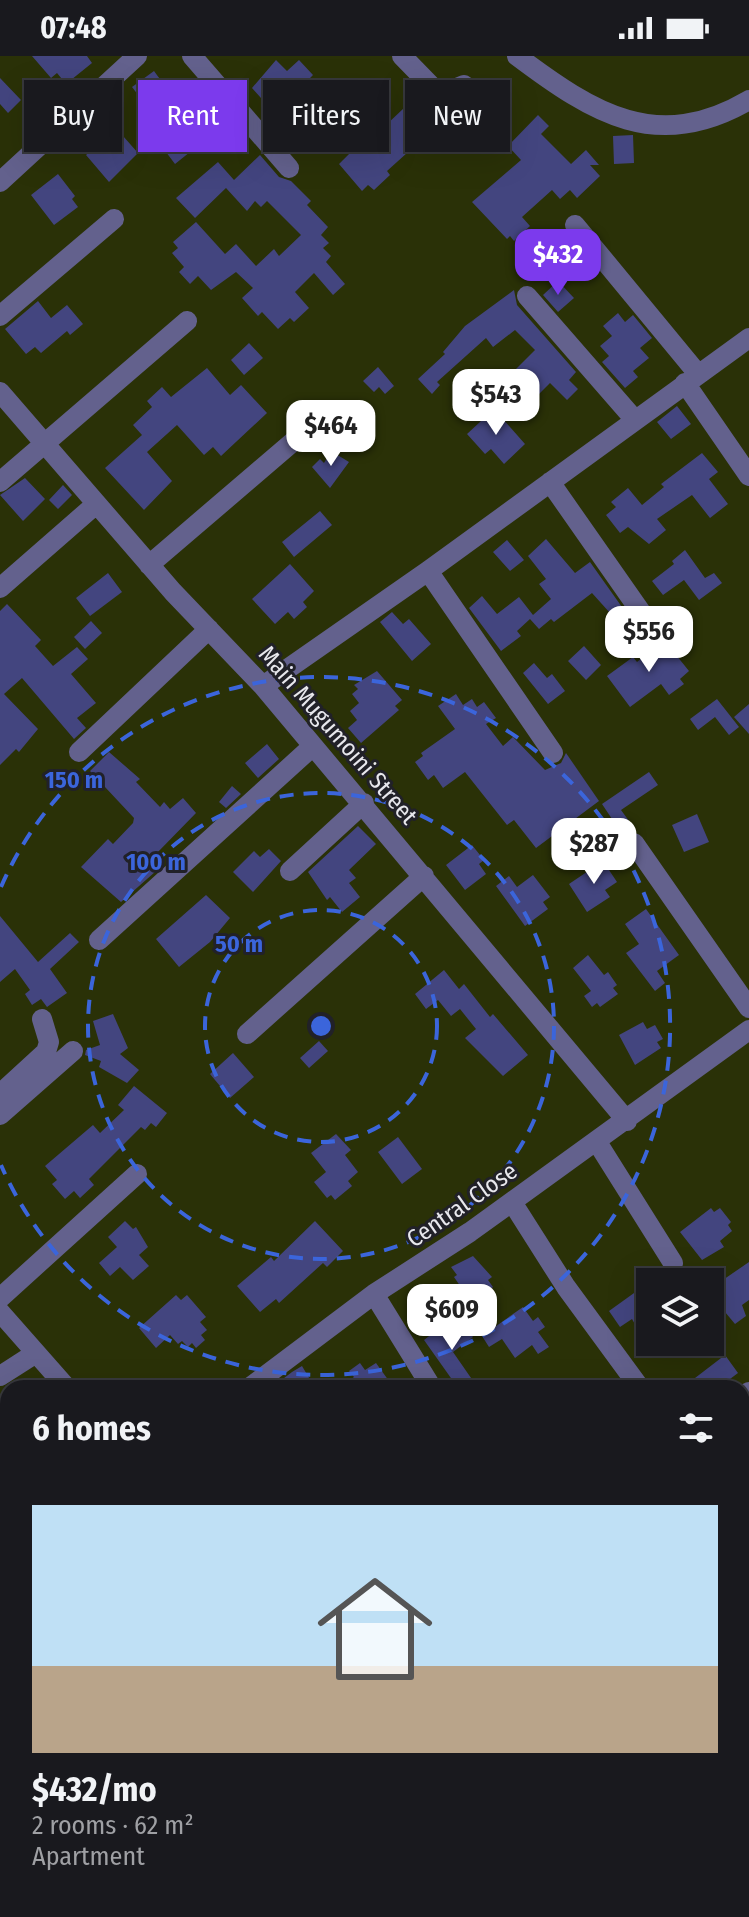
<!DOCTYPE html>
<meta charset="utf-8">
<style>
body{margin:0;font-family:"Fira Sans Condensed",sans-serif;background:#222227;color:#f1f3f6;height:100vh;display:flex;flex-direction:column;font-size:30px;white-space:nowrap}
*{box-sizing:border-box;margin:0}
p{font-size:26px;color:#9fa0a4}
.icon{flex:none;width:44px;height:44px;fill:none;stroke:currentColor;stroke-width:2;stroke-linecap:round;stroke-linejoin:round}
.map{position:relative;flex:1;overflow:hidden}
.side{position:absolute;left:0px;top:1324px;width:750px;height:538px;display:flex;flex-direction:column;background:#19191e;border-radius:24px 24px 0 0;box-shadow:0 8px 32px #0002,0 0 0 2px #37383c}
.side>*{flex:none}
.top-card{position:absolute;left:24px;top:24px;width:702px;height:72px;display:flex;gap:16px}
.tools{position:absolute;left:636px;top:1212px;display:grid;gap:16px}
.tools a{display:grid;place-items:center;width:88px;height:88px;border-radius:0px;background:#19191e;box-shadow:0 8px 32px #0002,0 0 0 2px #37383c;font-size:40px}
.price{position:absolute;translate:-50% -68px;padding:0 18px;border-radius:16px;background:#fff;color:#222;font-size:26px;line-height:52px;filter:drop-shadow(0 2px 4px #0008)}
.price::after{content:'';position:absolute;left:50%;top:48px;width:24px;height:18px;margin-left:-12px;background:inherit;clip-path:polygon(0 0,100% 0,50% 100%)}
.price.active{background:#7c3aed;color:#fff}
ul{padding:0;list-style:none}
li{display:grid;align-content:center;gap:16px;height:424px;padding:0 32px}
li+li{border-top:2px solid #37383c}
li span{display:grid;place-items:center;height:248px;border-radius:0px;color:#555}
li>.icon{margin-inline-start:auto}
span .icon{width:144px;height:144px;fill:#fffc;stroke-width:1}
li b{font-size:34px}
h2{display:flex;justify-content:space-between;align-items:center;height:96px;padding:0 32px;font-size:34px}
.chip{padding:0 28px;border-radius:0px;background:#19191e;box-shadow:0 8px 32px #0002,0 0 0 2px #37383c;font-size:28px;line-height:72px}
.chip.active{background:#7c3aed;color:#fff}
.status{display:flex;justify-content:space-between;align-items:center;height:56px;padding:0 40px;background:#19191e;direction:ltr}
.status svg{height:22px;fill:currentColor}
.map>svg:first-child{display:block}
.green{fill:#2a3107;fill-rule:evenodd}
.building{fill:#43457f}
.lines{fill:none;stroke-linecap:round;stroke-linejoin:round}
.minor{stroke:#63618d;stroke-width:20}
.ring{fill:none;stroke:#3b65db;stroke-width:4;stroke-dasharray:14 10}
.labels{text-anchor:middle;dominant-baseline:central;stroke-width:6;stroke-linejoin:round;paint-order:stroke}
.street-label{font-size:24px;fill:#e8e8ed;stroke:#212128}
.centre{fill:#3b65db;stroke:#212128;stroke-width:4}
.ring-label{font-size:24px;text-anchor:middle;font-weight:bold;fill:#3b65db;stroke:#212128;stroke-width:6;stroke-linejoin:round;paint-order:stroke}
</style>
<div class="status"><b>07:48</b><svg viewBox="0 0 49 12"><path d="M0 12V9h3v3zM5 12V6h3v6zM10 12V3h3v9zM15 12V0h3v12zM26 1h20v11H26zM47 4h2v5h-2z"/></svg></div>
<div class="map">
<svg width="749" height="1861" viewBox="0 0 749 1861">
<rect width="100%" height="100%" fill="#212128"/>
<path class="green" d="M0 0H749V1861H0ZM650 1226H710V1286H650ZM8 1332H742V1854H8Z"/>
<path class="building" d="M32 0H87L92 7 66 28 57 17 51 22Z
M276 4 287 15 299 4 313 19 308 24 325 43 334 52 340 46 352 59 346 65 366 88 404 52 428 78 387 115 390 119 374 134 368 129 362 135 339 108 352 95 332 73 327 78 301 50 289 61 276 47 270 52 252 32Z
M154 15 168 34 181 24 211 59 183 83 158 53 152 57 132 31Z
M0 22 21 44 8 57 0 48Z
M538 59 549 70 541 78 571 108 586 94 599 109H590L600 120 577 142 570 134 560 143 552 134 522 161 530 170 514 185 510 180 507 183 472 146 521 104 508 90Z
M116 72 138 97 109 126 86 99Z
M633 79 634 107 614 108 613 80Z
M180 85 190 96 175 108 166 96Z
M260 99 279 121 291 125 311 145 307 149 328 171 321 179 329 187 323 192 331 200 326 206 345 228 333 239 314 217 295 236 309 252 294 266 290 262 278 273 262 256 258 260 242 242 253 232 236 216 211 234 198 220 190 228 179 216 184 211 172 197 178 192 173 186 196 166 225 198 236 188 256 210 274 193 279 200 301 179 267 145 261 151 255 145 247 155 226 132 195 162 176 142 218 106 234 124Z
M58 118 75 140 72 143 78 151 54 169 31 139Z
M558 225 574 242 558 256 543 239Z
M514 234 517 249 576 316 569 324 578 333 567 344 550 327 538 339 514 315 535 294 515 274 493 291 486 282 437 326 440 329 432 338 418 323 445 298 443 296 465 270Z
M38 245 51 262 67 249 83 268 70 279 67 275 41 297 35 291 26 298 5 273Z
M618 257 625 266 633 259 652 282 640 292 649 302 633 315 638 321 625 332 602 306 609 300 600 290 612 280 603 270Z
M249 287 263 302 244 319 231 304Z
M378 311 394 330 385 338 379 331 374 336 363 325Z
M207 312 230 339 241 329 267 357 221 400 213 391 204 399 177 369 147 396 172 425 144 454 105 412 142 379 133 369 152 351 147 345 162 331 171 341Z
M677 350 691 368 671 383 657 366Z
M494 353 525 388 504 408 491 393 485 398 467 378Z
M331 395 349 406 330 432 312 411 320 403 324 407Z
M702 397 718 416 709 423 728 448 710 462 692 439 657 463 666 474 649 488 628 471 620 477 606 459 616 451 611 446 628 432 642 449 664 431 661 428Z
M25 422 45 443 23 465 0 439Z
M63 429 72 439 58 453 49 444Z
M320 455 332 469 294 501 282 486Z
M546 483 575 517 590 506 634 568 631 571 624 563 619 567 592 537 554 566 551 563 539 573 530 563 517 575 521 580 501 595 469 552 482 540 497 558 519 541 533 559 551 543 539 528 546 523 528 500Z
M507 484 524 504 510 515 493 496Z
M685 494 705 522 714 517 722 527 699 544 684 524 663 539 652 525 674 508 672 505Z
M290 508 314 535 303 546 307 551 294 563 288 556 275 568 252 543Z
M108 517 122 536 90 560 76 542Z
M7 548 41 584 35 590 53 610 77 591 88 603 71 618 96 647 77 662 86 672 74 683 22 622 4 638 38 673 19 696 16 693 0 709V555Z
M392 556 403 568 409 563 431 588 412 605 380 566Z
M91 565 102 577 85 593 74 581Z
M664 584 689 615 680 623 684 628 669 639 661 628 630 651 607 620 633 601 637 606Z
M584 590 601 609 586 624 568 605Z
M534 607 547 622 552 618 565 635 548 648 523 617Z
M377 615 402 644 395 650 399 654 361 687 348 672 357 664 350 655 359 647 352 638 358 633 354 629Z
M456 638 463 649 472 643 477 651 484 646 496 662 486 668 503 690 513 681 545 714 561 707 566 697 599 745 536 792 514 764 507 769 465 716 443 732 434 719 428 724 415 706 423 700 421 697 455 673 438 650Z
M717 643 739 671 729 679 715 661 698 674 690 663Z
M749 648V678L734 661Z
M267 688 279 703 258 722 245 707Z
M109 696 140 723 136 726 160 751 164 746 170 753 183 742 196 757 156 798 164 808 121 846 81 811 108 783 113 788 133 767 134 762 90 715Z
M649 716 658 729 621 754 629 765 618 772 602 748Z
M232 730 241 738 226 752 219 746Z
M697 758 709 786 684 796 672 769Z
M358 770 376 788 349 814 356 822 349 827 360 841 342 856 330 841 327 844 308 816Z
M472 789 484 804 479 808 486 818 465 834 446 809Z
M269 793 281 805 253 836 233 816 254 795 260 801Z
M603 805 617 826 605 834 610 841 587 856 569 828Z
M533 819 550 841 543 846 548 853 525 870 496 830 509 820 517 831Z
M206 839 230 862 210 886 179 911 156 883Z
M646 853 679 899 657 915 665 927 655 935 626 897 639 888 625 868Z
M0 860 38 906 70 877 79 886 50 913 67 937 47 951 41 943 32 949 25 938 30 934 15 913 0 926Z
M588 899 604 919 608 916 617 929 613 932 618 938 600 951 597 947 592 951 584 940 591 935 573 912Z
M444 914 459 933 464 928 490 961 493 958 528 999 503 1020 465 982 476 973 460 953 451 960 438 944 426 953 415 938Z
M113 958 128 992 120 998 139 1014 127 1027 99 1011 101 1005 85 999 86 994 100 989 93 965Z
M643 966 647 973 655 969 663 983 657 986 661 992 635 1009 619 979Z
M319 985 328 995 309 1012 300 1002Z
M233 997 254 1021 230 1042 210 1018Z
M134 1030 167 1057 156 1071 151 1067 145 1074 141 1071 89 1123 94 1129 80 1142 74 1135 65 1143 52 1128 57 1124 45 1110 93 1069 100 1077 124 1054 118 1049Z
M336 1078 351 1094 345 1099 358 1116 348 1125 352 1130 335 1144 331 1139 327 1142 314 1126 326 1116 311 1097Z
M398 1081 422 1113 402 1128 378 1096Z
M711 1152 714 1156 720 1152 731 1166 728 1169 732 1175 720 1185 724 1191 702 1204 680 1176Z
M125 1165 133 1173 136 1171 148 1191 139 1199 149 1210 133 1224 120 1211 110 1220 99 1207 117 1191 108 1181Z
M315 1165 343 1195 327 1211 323 1207 279 1247 276 1243 260 1256 237 1230 271 1201 274 1205Z
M473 1200 492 1221 488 1224 493 1231 473 1249 454 1221 457 1219 451 1211Z
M749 1206V1244L742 1249 746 1260 735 1268 715 1244 724 1237 717 1228Z
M641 1232 650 1245V1295L632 1263 620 1271 609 1255Z
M176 1239 181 1244 187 1239 206 1261 200 1266 207 1274 201 1279 205 1284 196 1292 192 1287 188 1291 182 1285 178 1288 170 1279 156 1292 139 1272Z
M523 1251 533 1265 538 1261 545 1271 538 1276 549 1291 538 1298 532 1289 515 1302 502 1283 489 1291 482 1280Z
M461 1264 473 1281 453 1296 478 1332H458L424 1284 446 1267 450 1273Z
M725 1299 738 1317 718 1332H682Z
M360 1307 365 1314 376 1307 394 1332H339L354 1321 349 1315Z
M302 1310 315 1332H271L292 1316Z"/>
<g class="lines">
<path class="minor" d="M192 0 289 112
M402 0 440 39 464 29
M517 0C593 57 657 98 749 44
M0 126 137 0
M575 169 698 318
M527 240 635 364
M0 260 114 163
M685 327 749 420
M0 336 173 536 263 630 627 1065
M0 426 187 265
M550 426 650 569
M149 509 295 384
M428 515 553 697
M0 532 95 449
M263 630 428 515 749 282
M79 696 209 573
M634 787 749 952
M290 815 364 747
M99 884 313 690
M247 978 424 820
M0 1038 46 996 49 986 42 963
M0 1059 73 995
M597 1086 673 1207
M512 1146 566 1231 640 1332
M374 1238 432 1332
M0 1242 137 1118
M0 1256 67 1332
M0 1320 36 1297
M249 1332 374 1238 470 1176 749 974
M742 1341 749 1336
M0 1491 8 1501
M742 1720 749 1715
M249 1854 254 1861
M714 1854 718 1861
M17 1861 27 1854
M555 1861 564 1854"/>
</g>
<g class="ring">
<circle cx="321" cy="970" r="116"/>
<circle cx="321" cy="970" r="233"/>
<path d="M1 831A349 349 0 1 1 1 1109"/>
</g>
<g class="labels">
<g class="street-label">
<text transform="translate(338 679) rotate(49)">Main Mugumoini Street</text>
<text transform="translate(462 1149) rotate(-35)">Central Close</text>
</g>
</g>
<circle cx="321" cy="970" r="12" class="centre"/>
<g class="ring-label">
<text x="74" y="732">150 m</text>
<text x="156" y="814">100 m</text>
<text x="239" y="896">50 m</text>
</g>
</svg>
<div class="tools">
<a><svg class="icon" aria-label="layers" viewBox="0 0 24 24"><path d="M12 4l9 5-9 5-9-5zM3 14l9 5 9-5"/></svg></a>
</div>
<b class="price active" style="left:558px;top:241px">$432</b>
<b class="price" style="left:496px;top:381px">$543</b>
<b class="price" style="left:331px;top:412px">$464</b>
<b class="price" style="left:649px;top:618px">$556</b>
<b class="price" style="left:594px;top:830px">$287</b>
<b class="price" style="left:452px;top:1296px">$609</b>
<div class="top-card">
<a class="chip">Buy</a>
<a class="chip active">Rent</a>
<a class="chip">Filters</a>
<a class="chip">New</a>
</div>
<section class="side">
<h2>6 homes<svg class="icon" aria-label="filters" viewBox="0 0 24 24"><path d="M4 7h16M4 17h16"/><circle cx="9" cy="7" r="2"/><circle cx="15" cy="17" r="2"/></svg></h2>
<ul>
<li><span style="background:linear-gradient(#bfe0f5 65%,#b9a48a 0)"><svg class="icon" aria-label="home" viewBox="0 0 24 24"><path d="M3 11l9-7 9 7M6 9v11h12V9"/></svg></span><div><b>$432/mo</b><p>2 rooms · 62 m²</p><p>Apartment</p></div></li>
</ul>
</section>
</div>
